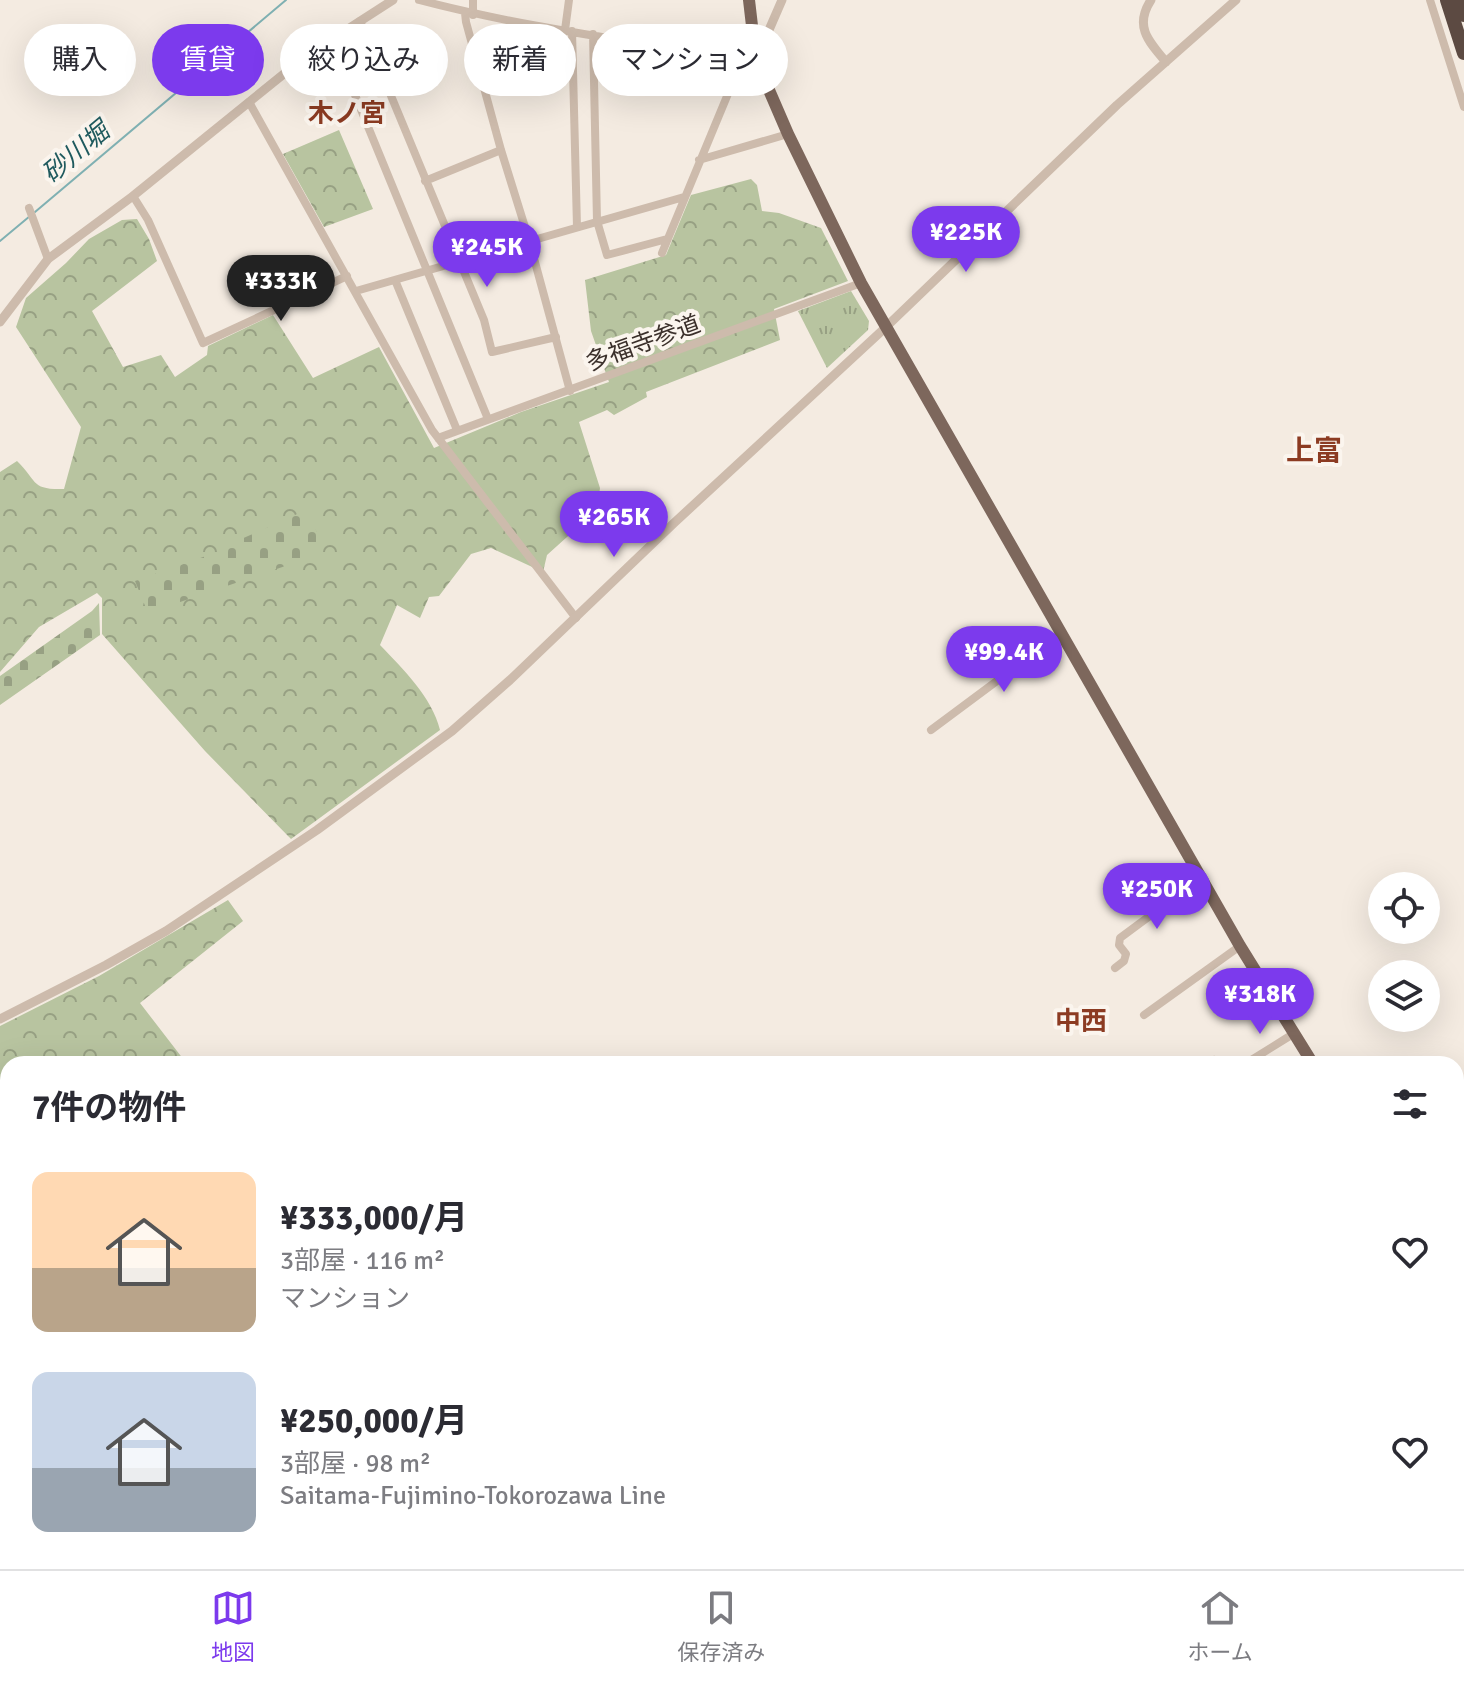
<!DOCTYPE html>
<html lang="ja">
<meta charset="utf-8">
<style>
body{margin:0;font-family:Signika,"Noto Sans JP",sans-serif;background:#f2f2f3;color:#2b2b33;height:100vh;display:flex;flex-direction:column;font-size:30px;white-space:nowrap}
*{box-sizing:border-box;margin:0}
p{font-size:26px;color:#7c7c81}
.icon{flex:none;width:44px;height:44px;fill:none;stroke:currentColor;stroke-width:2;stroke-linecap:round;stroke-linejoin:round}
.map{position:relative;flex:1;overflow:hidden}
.side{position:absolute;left:0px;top:1056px;width:1464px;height:514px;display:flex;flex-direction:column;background:#fff;border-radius:24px 24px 0 0;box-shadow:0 8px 32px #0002}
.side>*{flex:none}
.hud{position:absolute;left:24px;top:24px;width:800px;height:72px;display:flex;gap:16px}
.fabs{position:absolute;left:1368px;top:872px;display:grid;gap:16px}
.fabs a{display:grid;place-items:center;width:72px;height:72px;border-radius:50%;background:#fff;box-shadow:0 8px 32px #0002;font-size:40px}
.price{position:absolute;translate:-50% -68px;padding:0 18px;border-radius:28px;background:#7c3aed;color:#fff;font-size:26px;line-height:52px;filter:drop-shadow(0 2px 4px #0008)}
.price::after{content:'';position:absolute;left:50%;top:48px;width:24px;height:18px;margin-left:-12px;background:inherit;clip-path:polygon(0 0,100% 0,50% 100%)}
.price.on{background:#222;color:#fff}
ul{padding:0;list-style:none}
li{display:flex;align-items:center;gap:24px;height:200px;padding:0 32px}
li span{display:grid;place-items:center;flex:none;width:224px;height:160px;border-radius:16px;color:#555}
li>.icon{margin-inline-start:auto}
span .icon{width:96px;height:96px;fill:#fffc;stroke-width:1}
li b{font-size:34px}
h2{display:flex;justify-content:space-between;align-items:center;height:96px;padding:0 32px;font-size:34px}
.tag{padding:0 28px;border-radius:36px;background:#fff;box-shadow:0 8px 32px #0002;font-size:28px;line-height:72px}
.tag.on{background:#7c3aed;color:#fff}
.tab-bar{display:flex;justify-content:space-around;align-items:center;height:112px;border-top:2px solid #e1e1e2;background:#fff;font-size:22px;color:#7c7c81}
.tab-bar a{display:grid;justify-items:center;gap:4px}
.tab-bar .on{color:#7c3aed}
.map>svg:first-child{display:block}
.forest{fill:url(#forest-crowns)}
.cemetery{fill:url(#cemetery-stones)}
.park{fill:url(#park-tufts)}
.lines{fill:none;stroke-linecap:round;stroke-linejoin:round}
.stream{stroke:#7fb0b2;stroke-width:2}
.minor{stroke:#cdbbac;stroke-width:8}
.tertiary{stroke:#cdbbac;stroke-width:9}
.primary{stroke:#7d675c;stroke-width:12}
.motorway{stroke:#5c4a42;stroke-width:14}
.labels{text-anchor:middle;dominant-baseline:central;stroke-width:8;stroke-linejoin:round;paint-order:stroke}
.street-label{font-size:24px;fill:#3b302b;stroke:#fbf5ee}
.neighbourhood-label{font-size:26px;font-weight:bold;fill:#8c3b22;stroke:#fbf5ee}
.water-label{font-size:26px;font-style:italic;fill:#1f5a5e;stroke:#fbf5ee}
.quarter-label{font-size:28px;font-weight:bold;fill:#8c3b22;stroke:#fbf5ee}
</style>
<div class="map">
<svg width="1464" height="1569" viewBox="0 0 1464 1569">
<defs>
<pattern id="forest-crowns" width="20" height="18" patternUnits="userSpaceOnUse" patternTransform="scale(2)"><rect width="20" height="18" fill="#b8c4a0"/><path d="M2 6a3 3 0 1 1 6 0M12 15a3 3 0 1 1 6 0" fill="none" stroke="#97a083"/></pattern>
<pattern id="cemetery-stones" width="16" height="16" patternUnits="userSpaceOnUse" patternTransform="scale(2)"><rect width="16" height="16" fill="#b8c4a0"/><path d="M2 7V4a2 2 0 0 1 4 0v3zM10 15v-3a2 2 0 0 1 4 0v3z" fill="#97a083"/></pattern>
<pattern id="park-tufts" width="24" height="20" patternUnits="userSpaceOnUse" patternTransform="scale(2)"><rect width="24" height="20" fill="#b8c4a0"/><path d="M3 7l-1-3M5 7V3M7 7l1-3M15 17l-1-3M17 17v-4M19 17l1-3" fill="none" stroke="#97a083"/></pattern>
</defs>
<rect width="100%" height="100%" fill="#f4ebe1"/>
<path class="forest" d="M339 130 373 209 324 227 283 154Z
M751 179 757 185 762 211 779 213 821 228 848 281 774 309 780 340 646 392 647 397 614 415 607 410 579 422 600 488 597 510 547 555 543 572 491 548 471 554 439 596 429 597 420 618 397 605 380 645C403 669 432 697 440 730L291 839 205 751 102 634V598L97 593 39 627 0 672V472L17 461C38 481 30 490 64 489L81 427 16 327 26 298 66 263 89 239 122 220 137 219 149 239 157 261 92 311 123 367 161 355 175 377 207 355 208 346 273 315 313 378 379 347 434 448 521 412 609 382 591 331 585 280 666 255 691 195Z
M228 900 243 921 140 1003 187 1064H8V1201L0 1189V1026L99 976Z
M476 1562H757L762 1569H467Z"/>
<path class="cemetery" d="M304 511 310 517 323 545 294 563 148 613 135 581 240 544 239 540Z
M99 603 100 635 0 705V676L92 611Z"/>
<path class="park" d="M851 291 869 321 868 330 827 368 798 311Z"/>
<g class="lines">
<path class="stream" d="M35 212 286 0
M0 241 30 216"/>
<path class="minor" d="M419 0C525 28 634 41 742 60H756
M1430 0 1464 107
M465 13 466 22 501 150 529 240 570 391
M473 15V0
M360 21 484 320 492 352 556 337
M565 30 569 0
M572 31 577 227
M593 34 597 221 607 255 667 239
M332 39 488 419
M249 102 432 430 576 618
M699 160 788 134
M425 181 501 150
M133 196 148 220 203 343 347 276
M29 208 48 259
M662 253 742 60
M395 280 457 430
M356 291 684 197
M438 438 861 283
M931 730 1060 634
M1115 968 1124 961 1126 954 1119 945 1120 938 1201 878
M1144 1015 1240 946
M1208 1064 1214 1060 1216 1064
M1245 1064 1293 1034
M1456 1276 1464 1271
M1456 1507 1464 1501"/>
<path class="tertiary" d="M1151 0C1134 26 1148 41 1166 62
M756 60 782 0
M0 322 48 259 133 196 306 56 393 0
M0 1019 106 965 166 931 317 830 452 731 510 680 674 523 886 327 1117 105 1236 0
M0 1201 8 1212
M264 1562 269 1569"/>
<path class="primary" d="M749 0 756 60 788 134 861 283 1240 946 1313 1064
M1456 1253 1464 1263"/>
<path class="motorway" d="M1447 0 1464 53
M1460 0 1464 15"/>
</g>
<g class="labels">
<g class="street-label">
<text transform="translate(643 343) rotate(-20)">多福寺参道</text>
</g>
<g class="neighbourhood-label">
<text x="347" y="114">木ノ宮</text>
<text x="1081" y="1022">中西</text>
</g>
<g class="water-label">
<text transform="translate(76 153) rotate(-40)">砂川堀</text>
</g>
<g class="quarter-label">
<text x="1314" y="451">上富</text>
</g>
</g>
</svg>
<div class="fabs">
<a><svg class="icon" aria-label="locate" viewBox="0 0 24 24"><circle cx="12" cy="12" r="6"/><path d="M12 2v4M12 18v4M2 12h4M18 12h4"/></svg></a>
<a><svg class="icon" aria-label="layers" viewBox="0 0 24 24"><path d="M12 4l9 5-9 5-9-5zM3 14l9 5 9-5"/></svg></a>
</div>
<b class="price" style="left:966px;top:274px">¥225K</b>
<b class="price" style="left:487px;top:289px">¥245K</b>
<b class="price on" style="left:281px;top:323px">¥333K</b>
<b class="price" style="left:614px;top:559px">¥265K</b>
<b class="price" style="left:1004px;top:694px">¥99.4K</b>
<b class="price" style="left:1157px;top:931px">¥250K</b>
<b class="price" style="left:1260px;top:1036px">¥318K</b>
<div class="hud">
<a class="tag">購入</a>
<a class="tag on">賃貸</a>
<a class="tag">絞り込み</a>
<a class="tag">新着</a>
<a class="tag">マンション</a>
</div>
<section class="side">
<h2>7件の物件<svg class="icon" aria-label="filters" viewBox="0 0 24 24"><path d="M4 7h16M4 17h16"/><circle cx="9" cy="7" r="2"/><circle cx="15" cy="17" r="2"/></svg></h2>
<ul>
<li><span style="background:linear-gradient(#ffd9b3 60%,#b9a48a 0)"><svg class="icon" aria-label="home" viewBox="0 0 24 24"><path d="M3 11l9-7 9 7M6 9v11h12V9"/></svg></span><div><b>¥333,000/月</b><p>3部屋 · 116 m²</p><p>マンション</p></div><svg class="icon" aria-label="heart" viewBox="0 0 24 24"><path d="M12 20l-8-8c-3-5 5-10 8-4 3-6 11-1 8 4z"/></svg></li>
<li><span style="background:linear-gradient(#c9d6e8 60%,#9aa5b1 0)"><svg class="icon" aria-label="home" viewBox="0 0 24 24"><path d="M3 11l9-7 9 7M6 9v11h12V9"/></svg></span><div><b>¥250,000/月</b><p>3部屋 · 98 m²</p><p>Saitama-Fujimino-Tokorozawa Line</p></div><svg class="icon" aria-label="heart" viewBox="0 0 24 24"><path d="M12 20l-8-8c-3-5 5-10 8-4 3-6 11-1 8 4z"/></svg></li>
</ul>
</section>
</div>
<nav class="tab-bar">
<a class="on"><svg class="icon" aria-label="map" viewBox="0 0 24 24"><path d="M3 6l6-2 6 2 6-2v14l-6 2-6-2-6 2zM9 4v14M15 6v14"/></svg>地図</a>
<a><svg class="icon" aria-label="saved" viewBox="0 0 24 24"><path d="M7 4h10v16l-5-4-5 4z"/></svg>保存済み</a>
<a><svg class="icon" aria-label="home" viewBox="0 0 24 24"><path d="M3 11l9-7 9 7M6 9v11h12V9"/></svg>ホーム</a>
</nav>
